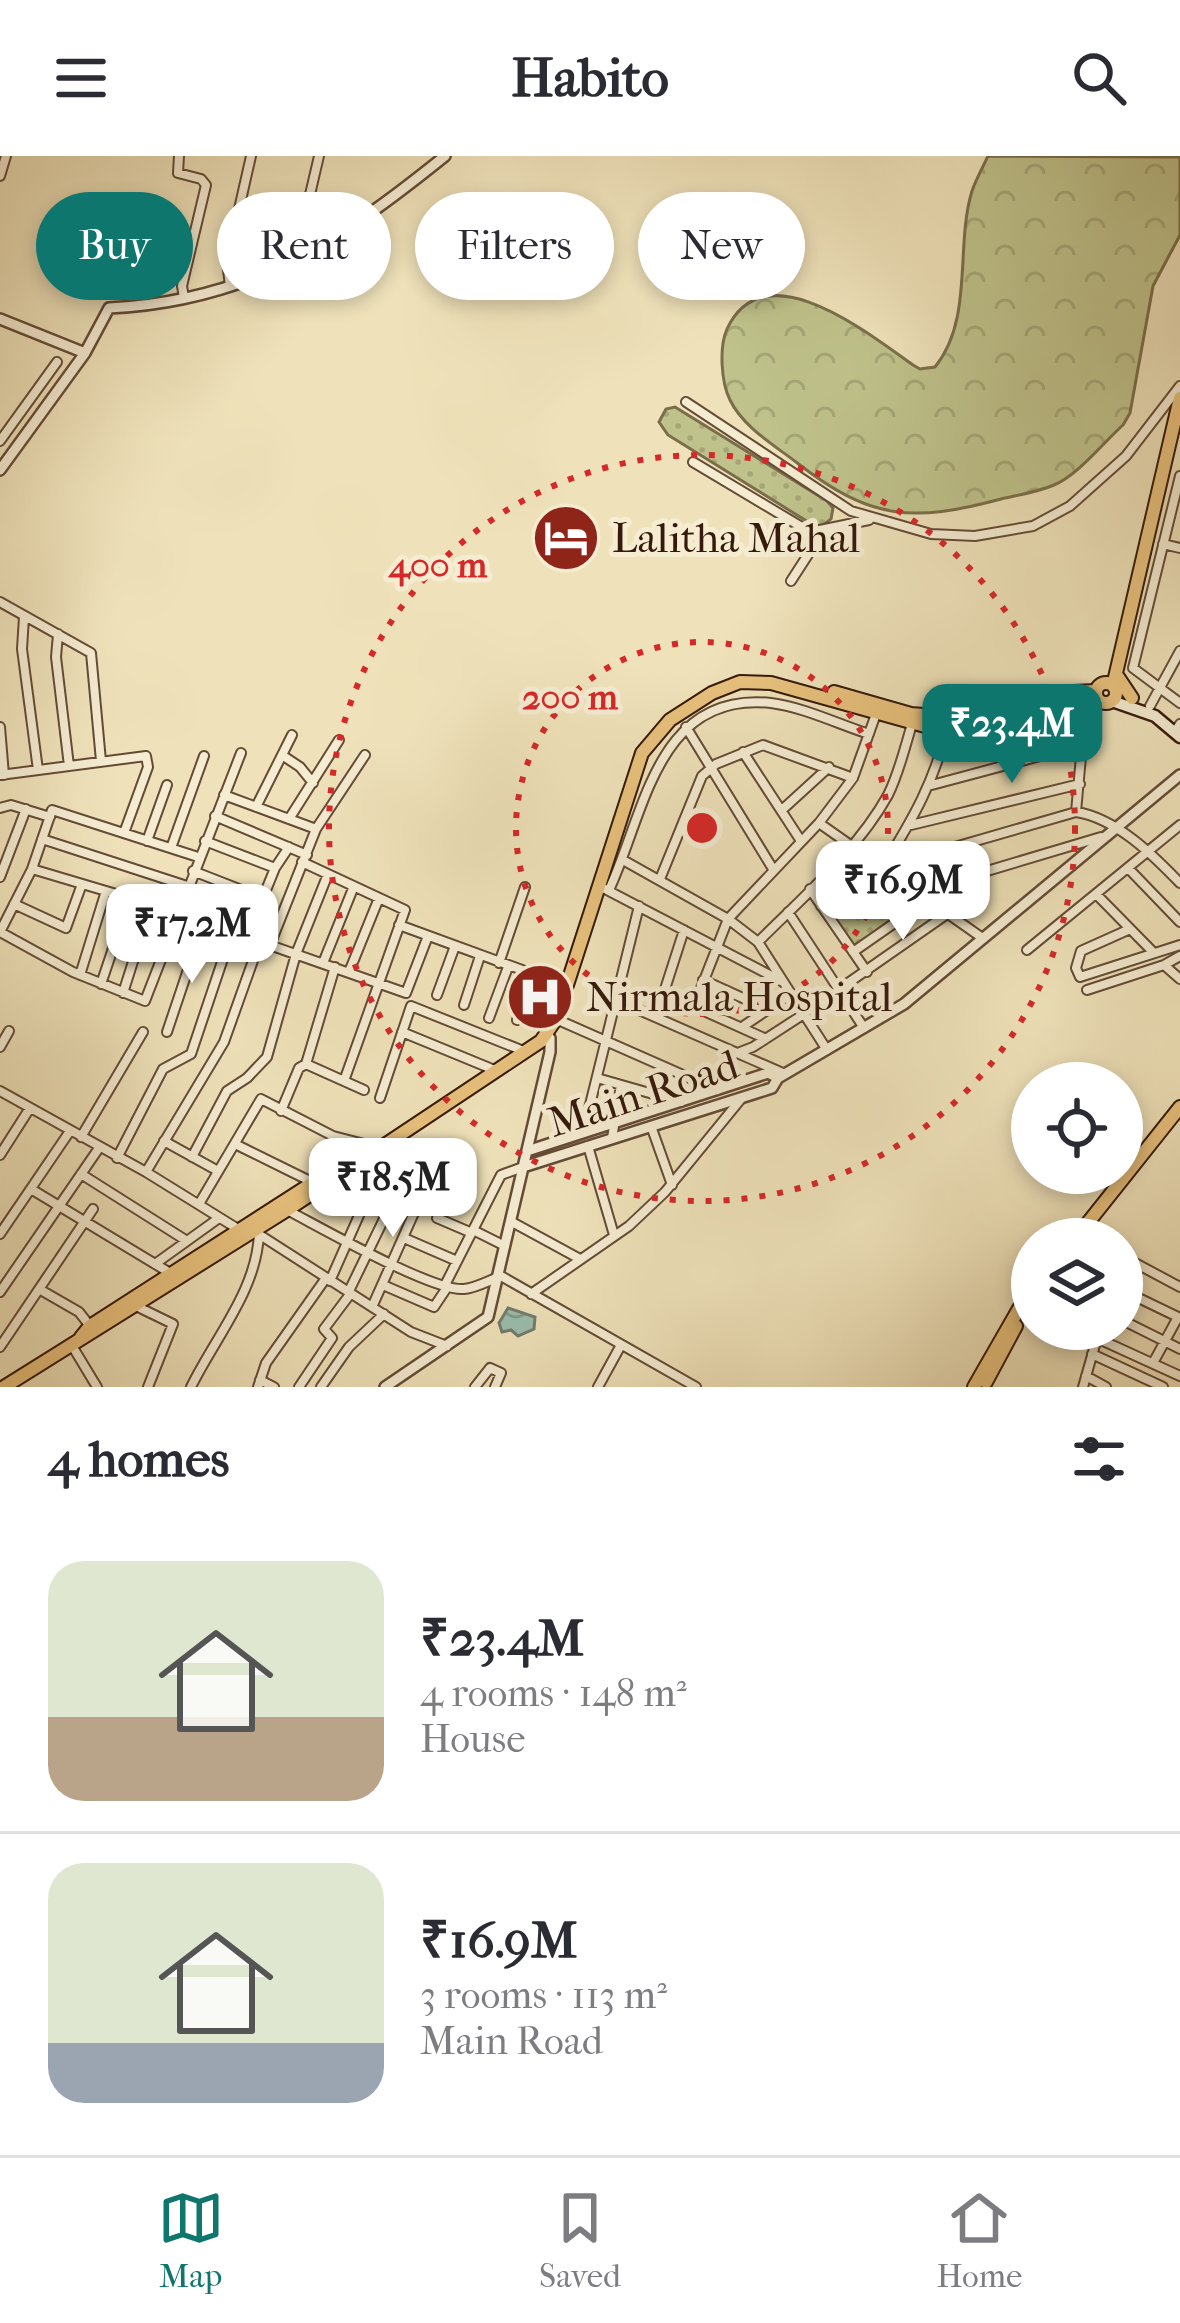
<!DOCTYPE html>
<meta charset="utf-8">
<style>
body{margin:0;font-family:"IM FELL French Canon",serif;background:#f2f2f3;color:#2b2b33;height:100vh;display:flex;flex-direction:column;font-size:45px;white-space:nowrap}
*{box-sizing:border-box;margin:0}
p{font-size:39px;color:#7c7c81}
.icon{flex:none;width:66px;height:66px;fill:none;stroke:currentColor;stroke-width:2;stroke-linecap:round;stroke-linejoin:round}
.map{position:relative;height:1231px;overflow:hidden}
.drawer{display:flex;flex-direction:column;background:#fff;flex:1}
.drawer>*{flex:none}
.top-card{position:absolute;left:36px;top:36px;width:1110px;height:108px;display:flex;gap:24px}
.tools{position:absolute;left:1011px;top:906px;display:grid;gap:24px}
.tools a{display:grid;place-items:center;width:132px;height:132px;border-radius:50%;background:#fff;box-shadow:0 6px 18px #0003;font-size:60px}
.price{position:absolute;translate:-50% -102px;padding:0 27px;border-radius:24px;background:#fff;color:#222;font-size:39px;line-height:78px;filter:drop-shadow(0 3px 6px #0008)}
.price::after{content:'';position:absolute;left:50%;top:72px;width:36px;height:27px;margin-left:-18px;background:inherit;clip-path:polygon(0 0,100% 0,50% 100%)}
.price.on{background:#0f766e;color:#fff}
ul{padding:0;list-style:none}
li{display:flex;align-items:center;gap:36px;height:300px;padding:0 48px}
li+li{border-top:3px solid #e1e1e2}
li span{display:grid;place-items:center;flex:none;width:336px;height:240px;border-radius:36px;color:#555}
li>.icon{margin-inline-start:auto}
span .icon{width:144px;height:144px;fill:#fffc;stroke-width:1}
li b{font-size:51px}
h2{display:flex;justify-content:space-between;align-items:center;height:144px;padding:0 48px;font-size:51px}
.chip{padding:0 42px;border-radius:54px;background:#fff;box-shadow:0 6px 18px #0003;font-size:42px;line-height:108px}
.chip.on{background:#0f766e;color:#fff}
header{display:flex;justify-content:space-between;align-items:center;height:156px;padding:0 48px;background:#fff;font-size:54px;font-weight:700}
.menu{display:flex;justify-content:space-around;align-items:center;height:168px;border-top:3px solid #e1e1e2;background:#fff;font-size:33px;color:#7c7c81}
.menu a{display:grid;justify-items:center;gap:6px}
.menu .on{color:#0f766e}
.map>svg:first-child{display:block}
.forest{fill:url(#forest-crowns);stroke:#7a6e4a;stroke-width:3}
.park{fill:url(#park-dots);stroke:#7a6e4a;stroke-width:3}
.water{fill:url(#water-waves);stroke:#727c6c;stroke-width:3}
.lines{fill:none;stroke-linecap:round;stroke-linejoin:round}
.minor-casing{stroke:#644b36;stroke-width:12}
.tertiary-casing{stroke:#644b36;stroke-width:14}
.secondary-casing{stroke:#35190a;stroke-width:15}
.primary-casing{stroke:#35190a;stroke-width:16}
.minor{stroke:#f5ecd2;stroke-width:8}
.tertiary{stroke:#f5ecd2;stroke-width:9}
.secondary{stroke:#f5ecd2;stroke-width:10}
.primary{stroke:#e8c17d;stroke-width:12}
.ring{fill:none;stroke:#d62828;stroke-width:6;stroke-dasharray:6 12}
.labels{text-anchor:middle;dominant-baseline:central;stroke-width:10;stroke-linejoin:round;paint-order:stroke}
.poi-label{font-size:42px;fill:#35190a;stroke:#f5ecd2;text-anchor:start}
.street-label{font-size:42px;fill:#35190a;stroke:#f5ecd2}
.centre{fill:#d62828;stroke:#f5ecd2;stroke-width:6}
.ring-label{font-size:36px;text-anchor:middle;font-weight:bold;fill:#d62828;stroke:#f5ecd2;stroke-width:10;stroke-linejoin:round;paint-order:stroke}
</style>
<header><svg class="icon" aria-label="menu" viewBox="0 0 24 24"><path d="M4 6h16M4 12h16M4 18h16"/></svg>Habito<svg class="icon" aria-label="search" viewBox="0 0 24 24"><circle cx="10" cy="10" r="6"/><path d="M15 15l6 6"/></svg></header>
<div class="map">
<svg width="1180" height="1231" viewBox="0 0 1180 1231">
<defs>
<pattern id="forest-crowns" width="20" height="18" patternUnits="userSpaceOnUse" patternTransform="scale(3)"><rect width="20" height="18" fill="#bfc28b"/><path d="M2 6a3 3 0 1 1 6 0M12 15a3 3 0 1 1 6 0" fill="none" stroke="#a5a677"/></pattern>
<pattern id="park-dots" width="8" height="8" patternUnits="userSpaceOnUse" patternTransform="scale(3)"><rect width="8" height="8" fill="#bfc28b"/><path d="M2 2h.1M6 6h.1" fill="none" stroke="#a5a677" stroke-width="1.8" stroke-linecap="round"/></pattern>
<pattern id="water-waves" width="16" height="10" patternUnits="userSpaceOnUse" patternTransform="scale(3)"><rect width="16" height="10" fill="#9abead"/><path d="M0 5q4-4 8 0t8 0" fill="none" stroke="#7e9a8b"/></pattern>
</defs>
<rect width="100%" height="100%" fill="#efe2ba"/>
<filter id="stains"><feTurbulence type="fractalNoise" baseFrequency=".00167" numOctaves="4"/><feColorMatrix values="0 0 0 0 .2 0 0 0 0 .09 0 0 0 0 .02 0 0 0 .5 -.17"/></filter>
<radialGradient id="worn" r=".72"><stop offset=".6" stop-color="#630" stop-opacity="0"/><stop offset="1" stop-color="#630" stop-opacity=".3"/></radialGradient>
<path class="forest" d="M988 0 1180 1V79L1153 130 1130 257 1123 269C1103 287 1078 319 1054 329 1038 336 1018 339 1001 343 912 367 870 364 796 306 774 289 743 271 730 244 721 226 719 191 727 173 764 93 869 178 913 209L920 213 935 211C974 163 955 90 972 35 976 23 983 11 988 0Z"/>
<path class="park" d="M675 251 827 345 833 352 831 363 822 370 813 369 668 279 659 266 666 253Z
M867 706 922 744 854 790 826 752Z"/>
<path class="water" d="M508 1152 535 1161 534 1173 518 1180 511 1174 502 1176 499 1167Z"/>
<g class="lines">
<defs>
<path id="minor" d="M179 0 178 17 201 23 206 29 182 130 184 142
M0 20 6 0
M299 101 297 94 319 0
M230 130 227 106 251 0
M686 246 851 355 931 378 975 380 1033 370 1070 350 1126 300 1180 230
M0 285 57 206
M693 306 810 376 869 364
M1180 320 1133 512 1180 547
M1163 388 1180 392
M791 425 822 377
M0 446 91 497 101 605
M24 461 22 493 38 614
M58 478 56 501 69 610
M1150 550 1180 495
M0 571 4 619
M686 571 773 713
M1178 571 1180 568
M743 596 801 685
M282 599 300 611 313 627
M0 619 146 600 148 611 124 677
M928 630 1085 588
M224 639 316 673
M256 651 292 579
M0 652 11 649 50 661
M783 653 829 611
M1076 656 1086 545
M215 660 307 699
M289 663 339 584
M819 667 981 781
M911 669 1080 628
M42 683 187 730
M147 685 167 629
M205 685 275 712
M171 692 204 600
M198 701 52 654 32 713 0 776 73 816 145 845 241 597
M623 704 728 763 758 786 827 894
M302 706 405 754 344 925
M883 711C911 666 937 622 947 569
M882 712 1076 656C1116 662 1153 699 1180 727
M1128 712 1180 766
M32 713 170 754 406 837 428 780
M193 715 262 742
M0 721 26 653
M660 723 702 620 716 608 763 589 853 622
M605 733 783 826
M810 733 867 816
M609 734C645 658 656 535 771 547 803 551 838 568 869 578
M920 735 1101 681
M1096 738 1153 796
M14 748 66 772 82 728
M821 750 864 699
M788 756 864 872
M399 769 566 830
M1130 773 1081 795 1076 812 1080 821 1180 789
M247 781 275 712 289 691
M758 786C803 741 857 695 888 639 899 617 905 591 912 568
M270 789 316 673 365 599
M1027 794 1180 669
M853 796 929 743
M323 807 354 730
M499 807 525 731
M1164 809 1180 823
M349 816 379 742
M80 819 106 735
M703 824 767 853
M101 828 130 742
M838 834 947 758
M1087 834 1164 809 1180 800
M123 837 151 749
M664 837 764 882
M437 839 455 790
M614 843 785 918
M464 849 480 800
M694 850 728 763 819 667 853 622 876 558
M656 861 684 774
M489 862 508 811
M556 863 717 934
M517 864 534 821
M742 871 791 838
M167 876 204 766
M402 876 492 913
M0 891 9 875
M740 896 753 891 804 858
M306 908 364 934
M597 922 681 946
M0 935 146 1016 238 1073
M380 942 411 850 526 896
M281 955 299 912 306 908 335 811
M651 970 672 1029
M583 977 639 750
M81 981 143 876
M612 982 621 929
M164 985 218 1015
M235 988 312 1026
M588 990 614 1079
M0 999 30 952
M192 1001 227 935 247 922 267 901 296 798 328 718
M117 1002 163 913 191 898 232 776
M455 1007 437 1062 472 1077
M146 1016 224 886 260 785
M81 1018 187 1085
M31 1033 170 1117
M397 1038 419 1047
M199 1048 261 943 333 980 372 990
M287 1054C320 1071 433 1136 464 1133 476 1132 490 1124 501 1120L696 1231
M512 1066 580 1103
M473 1074 505 1090
M0 1078 70 975
M260 1079 411 1176 447 1190
M404 1082 457 1105
M1122 1100 1180 1131
M155 1108 219 1062
M330 1125 379 1014 376 996
M383 1129 434 1151 448 1130
M445 1129 501 1019 523 1011
M39 1133 79 1156 90 1170
M1122 1134 1180 1162
M349 1135 412 1005
M0 1136 99 992
M531 1138 629 1070 665 1036 741 943
M136 1150 173 1168 148 1231
M372 1151 434 1012
M1122 1164 1180 1193
M1077 1173 1180 1220
M0 1191 93 1053
M74 1193 97 1231
M1092 1198 1163 1231
M1153 1207 1178 1161
M1086 1220 1106 1231
M260 1224 274 1231
M191 1231C216 1180 257 1134 259 1077
M258 1231 266 1207 326 1122
M299 1231 332 1182 324 1173 351 1137
M321 1231 349 1191 384 1158
M475 1231 490 1212 501 1217 495 1231
M598 1231 621 1189
M1083 1231 1097 1182"/>
<path id="tertiary" d="M0 163 85 197
M0 314 85 197 109 152C251 145 338 86 445 0
M527 995 768 917 778 922
M523 1011 772 932 778 922 904 848 1180 619
M385 1231 488 1161 550 896V882L546 877"/>
<path id="secondary" d="M1112 545 1155 560 1180 581"/>
<path id="primary" d="M1118 521 1132 542
M1096 537a10 10 0 1 1 20 0a10 10 0 1 1-20 0Z
M1113 530 1180 242
M834 536 911 558 949 561
M1027 542 1048 537 1096 535
M1075 1083 1180 951
M81 1181 90 1170 328 1017
M986 1226 1016 1170
M4 1231 287 1054 541 885 556 863 642 597 670 564 712 537 740 526 771 527 925 570 947 569 1041 547 1101 546
M974 1231 1032 1130"/>
</defs>
<use href="#minor" class="minor-casing"/>
<use href="#tertiary" class="tertiary-casing"/>
<use href="#secondary" class="secondary-casing"/>
<use href="#primary" class="primary-casing"/>
<use href="#minor" class="minor"/>
<use href="#tertiary" class="tertiary"/>
<use href="#secondary" class="secondary"/>
<use href="#primary" class="primary"/>
</g>
<g class="ring">
<circle cx="702" cy="672" r="186"/>
<circle cx="702" cy="672" r="373"/>
</g>
<defs>
<symbol id="hotel-disc" viewBox="-11 -11 22 22"><circle r="9.5" fill="#8f2418" stroke="#f5ecd2"/><path d="M-6-4.5h1.5V1H6V5H4.5V3h-9V5H-6ZM-4 0a1.8 1.8 0 1 1 3.6 0ZM.5 0V-2.5h3Q6-2.5 6 0Z" fill="#fff"/></symbol>
<symbol id="hospital-disc" viewBox="-11 -11 22 22"><circle r="9.5" fill="#8f2418" stroke="#f5ecd2"/><path d="M-5-5h3v3.5h4V-5h3V5h-3V1.5h-4V5h-3Z" fill="#fff"/></symbol>
</defs>
<g fill-rule="evenodd">
<use href="#hotel-disc" x="528" y="344" width="76" height="76"/>
<use href="#hospital-disc" x="502" y="803" width="76" height="76"/>
</g>
<g class="labels">
<g class="poi-label">
<text x="612" y="382">Lalitha Mahal</text>
<text x="586" y="841">Nirmala Hospital</text>
</g>
<g class="street-label">
<text transform="translate(643 938) rotate(-18)">Main Road</text>
</g>
</g>
<circle cx="702" cy="672" r="18" class="centre"/>
<g class="ring-label">
<text x="438" y="421">400 m</text>
<text x="570" y="553">200 m</text>
</g>
<rect width="100%" height="100%" filter="url(#stains)"/>
<rect width="100%" height="100%" fill="url(#worn)"/>
</svg>
<div class="tools">
<a><svg class="icon" aria-label="locate" viewBox="0 0 24 24"><circle cx="12" cy="12" r="6"/><path d="M12 2v4M12 18v4M2 12h4M18 12h4"/></svg></a>
<a><svg class="icon" aria-label="layers" viewBox="0 0 24 24"><path d="M12 4l9 5-9 5-9-5zM3 14l9 5 9-5"/></svg></a>
</div>
<b class="price on" style="left:1012px;top:630px">₹23.4M</b>
<b class="price" style="left:903px;top:787px">₹16.9M</b>
<b class="price" style="left:192px;top:830px">₹17.2M</b>
<b class="price" style="left:393px;top:1084px">₹18.5M</b>
<div class="top-card">
<a class="chip on">Buy</a>
<a class="chip">Rent</a>
<a class="chip">Filters</a>
<a class="chip">New</a>
</div>
</div>
<section class="drawer">
<h2>4 homes<svg class="icon" aria-label="filters" viewBox="0 0 24 24"><path d="M4 7h16M4 17h16"/><circle cx="9" cy="7" r="2"/><circle cx="15" cy="17" r="2"/></svg></h2>
<ul>
<li><span style="background:linear-gradient(#dfe7d0 65%,#b9a48a 0)"><svg class="icon" aria-label="home" viewBox="0 0 24 24"><path d="M3 11l9-7 9 7M6 9v11h12V9"/></svg></span><div><b>₹23.4M</b><p>4 rooms · 148 m²</p><p>House</p></div></li>
<li><span style="background:linear-gradient(#dfe7d0 75%,#9aa5b1 0)"><svg class="icon" aria-label="home" viewBox="0 0 24 24"><path d="M3 11l9-7 9 7M6 9v11h12V9"/></svg></span><div><b>₹16.9M</b><p>3 rooms · 113 m²</p><p>Main Road</p></div></li>
</ul>
</section>
<nav class="menu">
<a class="on"><svg class="icon" aria-label="map" viewBox="0 0 24 24"><path d="M3 6l6-2 6 2 6-2v14l-6 2-6-2-6 2zM9 4v14M15 6v14"/></svg>Map</a>
<a><svg class="icon" aria-label="saved" viewBox="0 0 24 24"><path d="M7 4h10v16l-5-4-5 4z"/></svg>Saved</a>
<a><svg class="icon" aria-label="home" viewBox="0 0 24 24"><path d="M3 11l9-7 9 7M6 9v11h12V9"/></svg>Home</a>
</nav>
